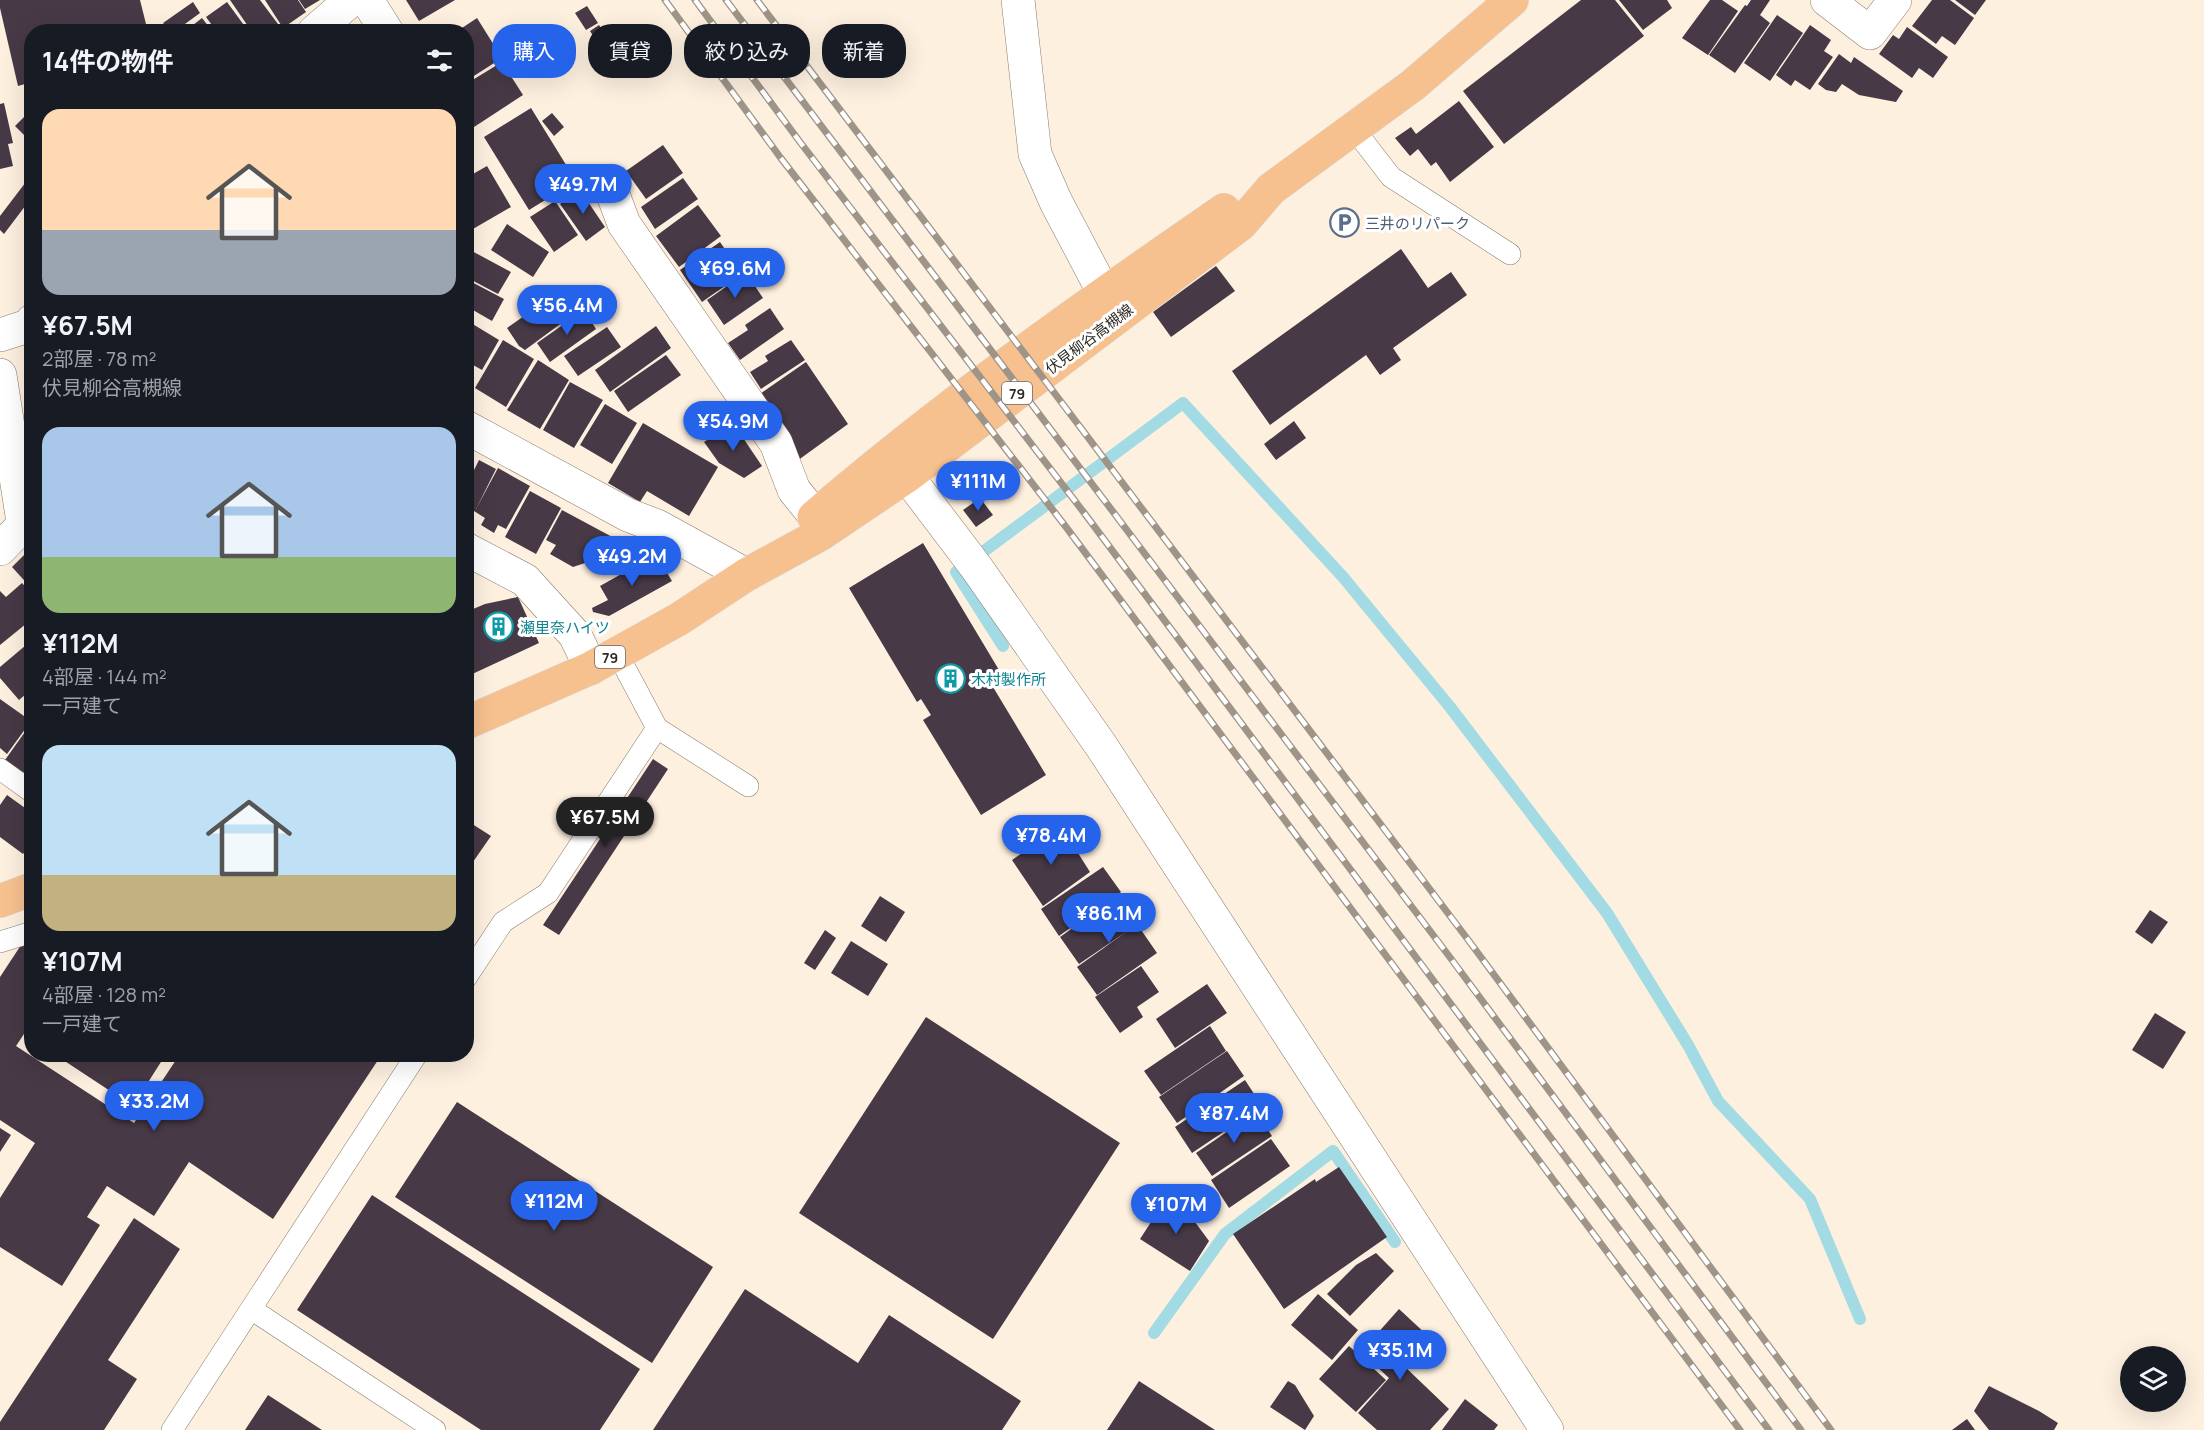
<!DOCTYPE html>
<html lang="ja">
<meta charset="utf-8">
<style>
body{margin:0;font-family:Manrope,"Noto Sans JP",sans-serif;background:#20242c;color:#f1f3f6;height:100vh;display:flex;flex-direction:column;font-size:22px;white-space:nowrap}
*{box-sizing:border-box;margin:0}
p{font-size:20px;color:#9ea1a6}
.icon{flex:none;width:33px;height:33px;fill:none;stroke:currentColor;stroke-width:2;stroke-linecap:round;stroke-linejoin:round}
.map{position:relative;flex:1;overflow:hidden}
.panel{position:absolute;left:24px;top:24px;width:450px;height:1038px;display:flex;flex-direction:column;background:#171b24;border-radius:24px;box-shadow:0 6px 24px #0002}
.panel>*{flex:none}
.hud{position:absolute;left:492px;top:24px;width:570px;height:54px;display:flex;gap:12px}
.fabs{position:absolute;left:2120px;top:1346px;display:grid;gap:12px}
.fabs a{display:grid;place-items:center;width:66px;height:66px;border-radius:50%;background:#171b24;box-shadow:0 6px 24px #0002;font-size:30px}
.price{position:absolute;translate:-50% -51px;padding:0 14px;border-radius:21px;background:#2563eb;color:#fff;font-size:20px;line-height:39px;filter:drop-shadow(0 2px 3px #0008)}
.price::after{content:'';position:absolute;left:50%;top:36px;width:18px;height:14px;margin-left:-9px;background:inherit;clip-path:polygon(0 0,100% 0,50% 100%)}
.price.current{background:#222;color:#fff}
ul{padding:0;list-style:none}
li{display:grid;align-content:center;gap:12px;height:318px;padding:0 18px}
li span{display:grid;place-items:center;height:186px;border-radius:18px;color:#555}
li>.icon{margin-inline-start:auto}
span .icon{width:108px;height:108px;fill:#fffc;stroke-width:1}
li b{font-size:26px}
h2{display:flex;justify-content:space-between;align-items:center;height:72px;padding:0 18px;font-size:26px}
.chip{padding:0 21px;border-radius:24px;background:#171b24;box-shadow:0 6px 24px #0002;font-size:21px;line-height:54px}
.chip.current{background:#2563eb;color:#fff}
.map>svg:first-child{display:block}
.lines{fill:none;stroke-linecap:round;stroke-linejoin:round}
.stream{stroke:#a2dbe3;stroke-width:12}
.building{fill:#473945}
.service-casing{stroke:#887b6c;stroke-width:22}
.minor-casing{stroke:#887b6c;stroke-width:34}
.primary-casing{stroke:#d9d8d7;stroke-width:34}
.service{stroke:#fff;stroke-width:21}
.minor{stroke:#fff;stroke-width:33}
.primary{stroke:#f7c18f;stroke-width:33}
.rail-casing{stroke:#9e9488;stroke-width:7}
.rail{stroke:#fff;stroke-width:4.5;stroke-dasharray:14;stroke-linecap:butt}
.labels{text-anchor:middle;dominant-baseline:central;stroke-width:6;stroke-linejoin:round;paint-order:stroke}
.shield{fill:#fff;stroke:#6d6964;stroke-width:1.5}
.shield-label{font-size:14px;font-weight:bold;fill:#2e2922}
.service-label{font-size:15px;fill:#4e5e75;stroke:#fff;text-anchor:start}
.street-label{font-size:15px;fill:#2e2922;stroke:#fff}
.culture-label{font-size:15px;fill:#0d838f;stroke:#fff;text-anchor:start}
</style>
<div class="map">
<svg width="2204" height="1430" viewBox="0 0 2204 1430">
<rect width="100%" height="100%" fill="#fef0df"/>
<g class="lines">
<path class="stream" d="M1003 646 956 572 1183 403 1343 577 1450 707 1607 913 1688 1045 1718 1101 1810 1199 1860 1319
M1154 1333 1225 1234 1333 1151 1395 1242"/>
</g>
<path class="building" d="M0 0H140L148 32H32V82L18 86 0 8Z
M230 0H260L278 24 268 32H252Z
M265 0H298L306 12 283 28Z
M299 0H320L305 9Z
M406 0H455L419 21Z
M1581 0H1615L1644 36 1504 144 1463 91Z
M1619 0H1667L1672 8 1643 30Z
M1710 0H1722L1738 11 1708 55 1682 38Z
M1751 0H1770L1760 15 1770 23 1735 73 1709 55 1745 5 1747 6Z
M1932 0H1950L1974 18 1955 45 1942 36 1936 44 1912 26Z
M1955 0H1986L1975 15Z
M193 2 200 13 174 32H170L163 23Z
M227 2 249 32H217L206 17Z
M587 6 598 23 586 30 575 13Z
M1777 15 1803 33 1770 81 1744 63Z
M202 18 213 32H184Z
M477 18 502 58 466 81V32H456Z
M599 25 608 39 599 45 590 31Z
M1810 25 1831 40 1824 51 1833 57 1810 90 1795 80 1791 86 1776 75Z
M1907 27 1948 57 1933 78 1919 68 1912 78 1879 54 1893 35 1899 39Z
M610 41 620 54 608 62 598 49Z
M1839 54 1851 63 1854 57 1903 91 1896 102 1859 95 1842 84 1836 92 1826 90 1818 84Z
M502 62 523 95 471 129 466 121V84Z
M1459 101 1494 147 1450 182 1436 162 1431 166 1418 149 1410 156 1395 138 1411 127 1416 134Z
M4 103 13 143 8 144 13 166 0 169V104Z
M531 108 576 181 529 210 484 137Z
M552 113 564 127 554 136 542 121Z
M25 116 32 123V143L15 126Z
M663 145 683 173 646 199 626 171Z
M487 166 511 207 466 233V178Z
M32 174V197L4 234 0 230V216Z
M683 178 698 199 655 229 641 207Z
M580 190 605 227 586 241 560 204Z
M555 201 578 235 554 252 530 217Z
M698 205 721 236 679 267 656 236Z
M507 224 549 252 533 277 491 250Z
M720 242 742 274 702 302 680 270Z
M1401 249 1428 288 1451 272 1467 295 1393 348 1401 360 1380 375 1366 355 1270 425 1232 371Z
M470 250 511 272 498 294 466 277V256Z
M1216 266 1235 291 1171 337 1153 312Z
M746 273 763 298 724 325 707 300Z
M466 279 504 299 492 321 466 306Z
M567 286 582 308 525 350 519 346 507 328Z
M770 308 784 329 740 360 728 343 748 330 745 325Z
M584 310 596 329 550 362 537 343Z
M466 320 499 340 482 370 466 361Z
M656 326 671 348 610 392 595 370Z
M607 327 621 347 578 376 564 356Z
M503 340 534 359 506 407 475 388Z
M791 340 805 360 761 389 750 372 768 361 765 356Z
M666 355 681 375 628 412 614 391Z
M538 360 569 380 540 429 507 410Z
M806 362 848 424 797 461 760 394Z
M570 382 603 400 574 448 543 430Z
M605 404 637 423 612 464 580 445Z
M1294 421 1306 438 1276 460 1264 444Z
M643 423 718 467 689 516 647 491 640 502 608 483Z
M733 423 762 466 744 478 719 463 704 442Z
M479 460 496 469 476 509 498 468 530 486 506 529 498 525 494 533 481 525 485 518 474 511 469 521 466 519V466L474 470Z
M530 491 561 508 536 554 505 537Z
M980 498 993 515 976 527 963 510Z
M562 510 616 539 605 558 600 555 597 561 590 557 588 562 573 567 550 554 556 545 546 540Z
M923 543 1002 675 990 682 1046 775 981 815 923 720 931 715 921 699 917 702 849 588Z
M24 555 32 562V589L12 567Z
M650 558 664 568 672 581 609 616 593 612 592 608 608 600 600 586Z
M22 583 32 594V619L0 645V591L6 597Z
M518 597 539 643 468 676 466 671V612L485 604Z
M32 640V689L19 700 0 678V667Z
M0 699 31 721 7 754 0 748Z
M32 722V760L23 773 5 760Z
M653 759 668 769 559 935 543 925Z
M7 795 32 813V842L23 854 0 837V805Z
M466 820 491 836 466 872Z
M1061 826 1090 872 1043 906 1012 860Z
M1103 867 1121 892 1059 936 1041 909Z
M1122 893 1141 921 1137 924 1157 953 1097 995 1077 967 1129 930 1079 964 1060 937Z
M880 896 905 912 886 942 861 926Z
M2150 910 2168 922 2152 944 2135 932Z
M825 930 836 938 815 970 804 963Z
M25 939 32 943V1022L16 1046 134 1123 180 1054H382L273 1219 189 1162 154 1216 107 1186 87 1217 100 1225 62 1286 0 1247V1198L35 1143 0 1120V977Z
M851 941 888 964 868 996 831 973Z
M1141 966 1159 992 1137 1007 1143 1017 1120 1033 1095 997Z
M1207 984 1227 1013 1175 1048 1156 1019Z
M2155 1013 2186 1032 2163 1069 2132 1050Z
M926 1017 1120 1143 993 1339 799 1213Z
M1210 1026 1226 1051 1161 1095 1144 1071Z
M1227 1051 1244 1076 1177 1123 1159 1097Z
M54 1054H166L133 1106Z
M1245 1080 1262 1106 1192 1153 1175 1127Z
M457 1102 713 1267 652 1363 395 1197Z
M1256 1112 1272 1136 1212 1176 1196 1153Z
M0 1128 11 1135 0 1152Z
M1271 1139 1290 1166 1229 1208 1211 1180Z
M1339 1167 1387 1237 1284 1309 1233 1234 1315 1179 1316 1182Z
M372 1195 640 1369 600 1430H481L297 1310Z
M1168 1196 1184 1207 1209 1241 1190 1271 1140 1239Z
M134 1218 180 1249 108 1360 137 1379 104 1430H0V1422Z
M1376 1253 1394 1271 1350 1316 1327 1294 1356 1265Z
M745 1289 858 1363 889 1315 1021 1401 1002 1430H653Z
M1318 1294 1358 1330 1332 1360 1291 1325Z
M1399 1309 1427 1335 1402 1364 1449 1409 1430 1430H1377L1358 1413 1389 1378 1361 1352Z
M1349 1346 1386 1380 1356 1412 1319 1379Z
M1139 1381 1215 1430H1107Z
M1288 1381 1295 1385 1314 1416 1305 1430 1270 1407Z
M1989 1386 2039 1411 2058 1423 2054 1430H1989L1974 1411Z
M268 1395 322 1430H245Z
M1465 1399 1498 1425 1494 1430H1442Z
M1967 1419 1975 1430H1952Z"/>
<g class="lines">
<defs>
<path id="service" d="M1354 129 1391 177 1510 254
M617 653 657 728
M0 769 32 792
M0 942 32 932
M466 978 503 922 548 893 657 728 748 786
M251 1309 435 1430
M172 1430 417 1054"/>
<path id="minor" d="M367 0 387 32
M1018 0 1035 154 1056 202 1104 293
M1827 0 1870 33 1895 0
M314 32 351 0
M608 181 624 224 776 443 794 490 815 516
M0 335 28 326 32 321
M0 375 23 522
M466 427 628 515 657 526 746 575
M907 476 976 567 1102 747 1547 1430
M0 549 32 516
M466 549 525 580 575 635 591 668"/>
<path id="primary" d="M814 517C943 406 1083 307 1224 210
M466 723 591 668 679 619 746 575 821 534 907 476 1241 224 1271 189 1413 85 1512 0
M0 901 32 889"/>
</defs>
<use href="#service" class="service-casing"/>
<use href="#minor" class="minor-casing"/>
<use href="#primary" class="primary-casing"/>
<use href="#service" class="service"/>
<use href="#minor" class="minor"/>
<use href="#primary" class="primary"/>
<defs>
<path id="rail" d="M665 0 780 157 1066 527 1740 1430
M695 0 800 142 1085 514 1769 1430
M726 0 1449 956 1801 1430
M757 0 1469 941 1831 1430"/>
</defs>
<use href="#rail" class="rail-casing"/>
<use href="#rail" class="rail"/>
</g>
<defs>
<symbol id="parking-ring" viewBox="-11 -11 22 22"><circle r="9.5" fill="#fff" stroke="#5c6f8a" stroke-width="1.5"/><path d="M-3.5-5.5H1a3.5 3.5 0 0 1 0 7H-1V5.5H-3.5ZM-1-3.4V-.6H.8a1.4 1.4 0 0 0 0-2.8Z" fill="#5c6f8a"/></symbol>
<symbol id="building-ring" viewBox="-11 -11 22 22"><circle r="9.5" fill="#fff" stroke="#0f9aa8" stroke-width="1.5"/><path d="M-4-6H4V6H1V3H-1V6H-4ZM-2.5-4.3h1.7v1.8h-1.7ZM.8-4.3h1.7v1.8H.8ZM-2.5-1h1.7V.8h-1.7ZM.8-1h1.7V.8H.8Z" fill="#0f9aa8"/></symbol>
</defs>
<g fill-rule="evenodd">
<use href="#parking-ring" x="1328" y="206" width="33" height="33"/>
<use href="#building-ring" x="482" y="610" width="33" height="33"/>
<use href="#building-ring" x="934" y="662" width="33" height="33"/>
</g>
<g class="labels">
<g class="shield">
<rect x="1002" y="382" width="30" height="22" rx="4.5"/>
<rect x="595" y="646" width="30" height="22" rx="4.5"/>
</g>
<g class="shield-label">
<text x="1017" y="393">79</text>
<text x="610" y="657">79</text>
</g>
<g class="service-label">
<text x="1365" y="223">三井のリパーク</text>
</g>
<g class="street-label">
<text transform="translate(1089 339) rotate(-37)">伏見柳谷高槻線</text>
</g>
<g class="culture-label">
<text x="520" y="627">瀬里奈ハイツ</text>
<text x="971" y="679">木村製作所</text>
</g>
</g>
</svg>
<div class="fabs">
<a><svg class="icon" aria-label="layers" viewBox="0 0 24 24"><path d="M12 4l9 5-9 5-9-5zM3 14l9 5 9-5"/></svg></a>
</div>
<b class="price" style="left:583px;top:215px">¥49.7M</b>
<b class="price" style="left:735px;top:299px">¥69.6M</b>
<b class="price" style="left:567px;top:336px">¥56.4M</b>
<b class="price" style="left:733px;top:452px">¥54.9M</b>
<b class="price" style="left:978px;top:512px">¥111M</b>
<b class="price" style="left:632px;top:587px">¥49.2M</b>
<b class="price current" style="left:605px;top:848px">¥67.5M</b>
<b class="price" style="left:1051px;top:866px">¥78.4M</b>
<b class="price" style="left:1109px;top:944px">¥86.1M</b>
<b class="price" style="left:154px;top:1132px">¥33.2M</b>
<b class="price" style="left:1234px;top:1144px">¥87.4M</b>
<b class="price" style="left:554px;top:1232px">¥112M</b>
<b class="price" style="left:1176px;top:1235px">¥107M</b>
<b class="price" style="left:1400px;top:1381px">¥35.1M</b>
<div class="hud">
<a class="chip current">購入</a>
<a class="chip">賃貸</a>
<a class="chip">絞り込み</a>
<a class="chip">新着</a>
</div>
<section class="panel">
<h2>14件の物件<svg class="icon" aria-label="filters" viewBox="0 0 24 24"><path d="M4 7h16M4 17h16"/><circle cx="9" cy="7" r="2"/><circle cx="15" cy="17" r="2"/></svg></h2>
<ul>
<li><span style="background:linear-gradient(#ffd9b3 65%,#9aa5b1 0)"><svg class="icon" aria-label="home" viewBox="0 0 24 24"><path d="M3 11l9-7 9 7M6 9v11h12V9"/></svg></span><div><b>¥67.5M</b><p>2部屋 · 78 m²</p><p>伏見柳谷高槻線</p></div></li>
<li><span style="background:linear-gradient(#a9c7e8 70%,#8fb573 0)"><svg class="icon" aria-label="home" viewBox="0 0 24 24"><path d="M3 11l9-7 9 7M6 9v11h12V9"/></svg></span><div><b>¥112M</b><p>4部屋 · 144 m²</p><p>一戸建て</p></div></li>
<li><span style="background:linear-gradient(#bfe0f5 70%,#c2b280 0)"><svg class="icon" aria-label="home" viewBox="0 0 24 24"><path d="M3 11l9-7 9 7M6 9v11h12V9"/></svg></span><div><b>¥107M</b><p>4部屋 · 128 m²</p><p>一戸建て</p></div></li>
</ul>
</section>
</div>
